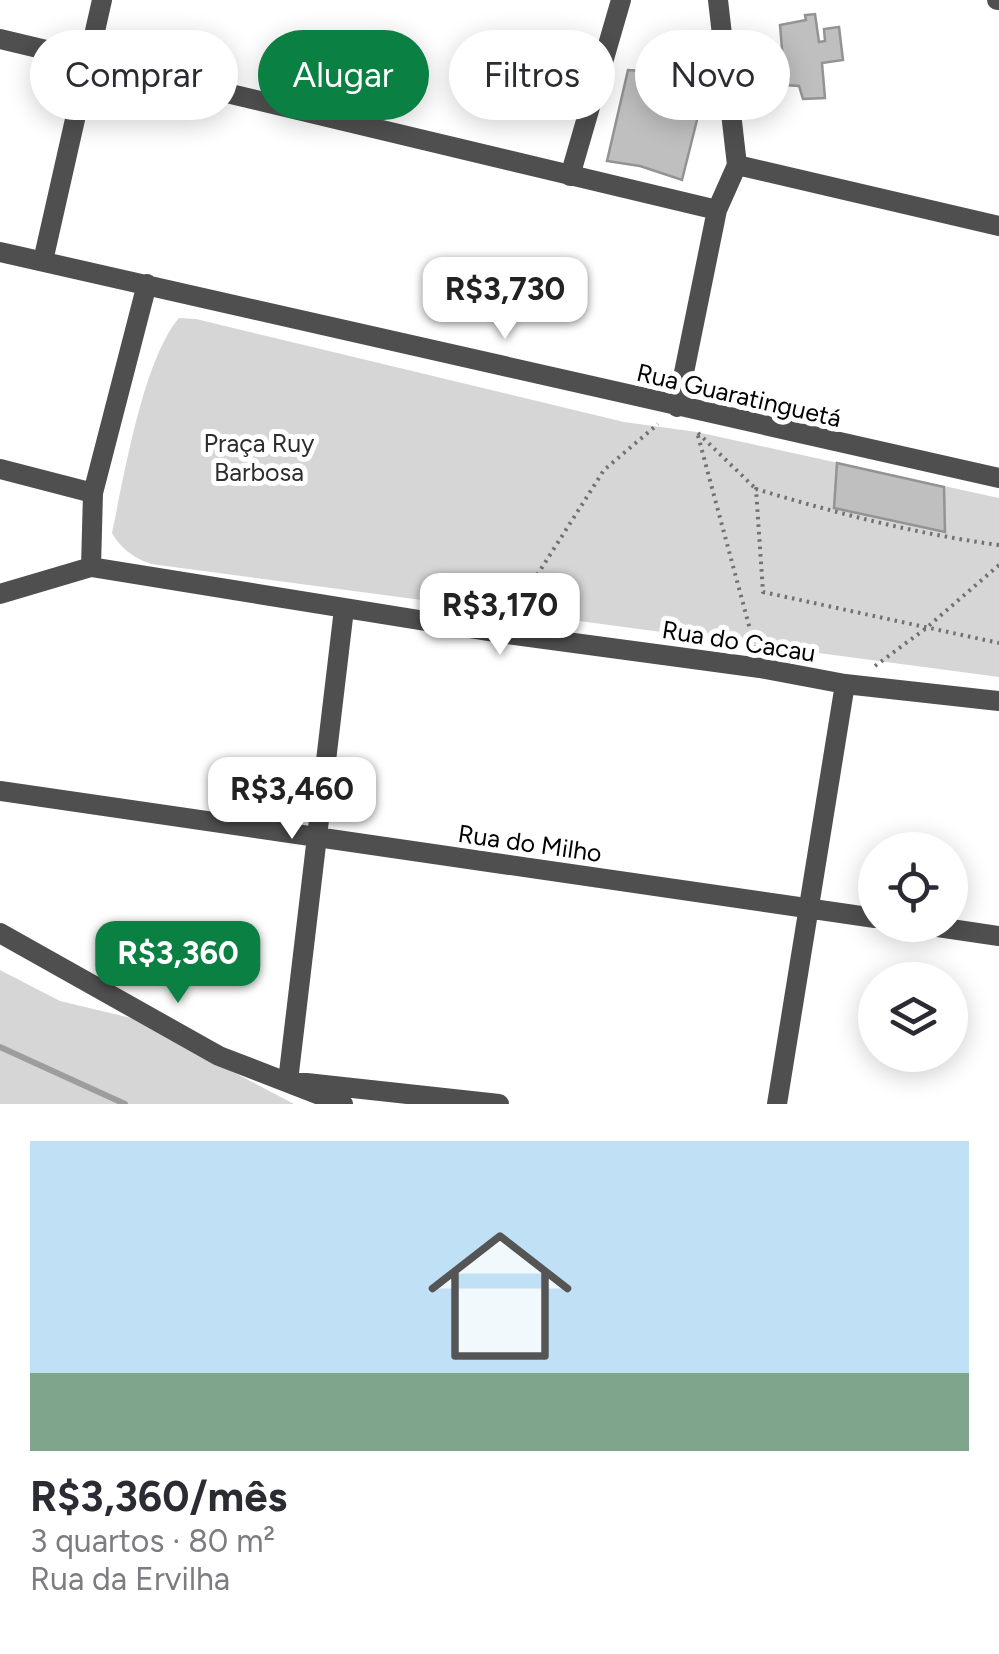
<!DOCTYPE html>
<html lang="pt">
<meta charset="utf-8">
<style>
body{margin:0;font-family:Figtree,sans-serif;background:#f7f7f7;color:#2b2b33;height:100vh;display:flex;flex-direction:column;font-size:38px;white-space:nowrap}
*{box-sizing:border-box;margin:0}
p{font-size:32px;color:#7c7c81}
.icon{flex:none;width:55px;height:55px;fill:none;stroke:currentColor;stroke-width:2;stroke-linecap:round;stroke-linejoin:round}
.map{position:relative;height:1104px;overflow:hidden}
.drawer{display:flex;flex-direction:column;background:#fff;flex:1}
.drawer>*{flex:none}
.guide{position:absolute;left:30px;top:30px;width:940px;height:90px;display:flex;gap:20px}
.fabs{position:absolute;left:858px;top:832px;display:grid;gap:20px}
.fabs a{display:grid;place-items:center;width:110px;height:110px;border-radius:50%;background:#fff;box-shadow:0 5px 25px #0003;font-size:50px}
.price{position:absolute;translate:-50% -85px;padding:0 22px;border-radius:20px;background:#fff;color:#222;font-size:32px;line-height:65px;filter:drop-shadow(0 2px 5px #0008)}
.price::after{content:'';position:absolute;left:50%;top:60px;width:30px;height:22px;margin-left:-15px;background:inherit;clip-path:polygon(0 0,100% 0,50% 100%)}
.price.selected{background:#0b8043;color:#fff}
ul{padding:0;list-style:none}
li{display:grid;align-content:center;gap:20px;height:530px;padding:0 30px}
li+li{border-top:2px solid #e1e1e2}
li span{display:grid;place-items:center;height:310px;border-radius:0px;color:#555}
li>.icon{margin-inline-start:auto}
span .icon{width:180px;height:180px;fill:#fffc;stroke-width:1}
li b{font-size:42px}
.chip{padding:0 35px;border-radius:45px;background:#fff;box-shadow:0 5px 25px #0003;font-size:35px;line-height:90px}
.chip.selected{background:#0b8043;color:#fff}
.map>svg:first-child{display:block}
.green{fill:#d6d6d6}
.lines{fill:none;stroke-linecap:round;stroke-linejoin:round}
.stream{stroke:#9d9d9d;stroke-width:6}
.building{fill:#bfbfbf;stroke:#939393;stroke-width:2.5}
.path{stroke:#717171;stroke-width:4;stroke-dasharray:2.5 5;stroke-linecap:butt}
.minor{stroke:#4f4f4f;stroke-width:20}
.tertiary{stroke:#4f4f4f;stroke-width:20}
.labels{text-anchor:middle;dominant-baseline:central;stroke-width:10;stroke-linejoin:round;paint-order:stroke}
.street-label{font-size:25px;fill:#000;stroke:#fff}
.park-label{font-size:25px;fill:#2d2d2d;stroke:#fff}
</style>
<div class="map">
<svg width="999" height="1104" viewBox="0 0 999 1104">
<rect width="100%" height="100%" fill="#fff"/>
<path class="green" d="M179 318 196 319 624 422 697 432 999 498V677L151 564C134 558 121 549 112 533 124 477 143 360 179 318Z
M0 970 60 1001 131 1018 294 1104H0Z"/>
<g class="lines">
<path class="stream" d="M0 1047 125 1104"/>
</g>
<path class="building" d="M815 14 819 42 825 41 824 29 839 27 843 60 822 63 825 98 803 99 799 86 785 85 780 25 806 20 805 15Z
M697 54 712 60 682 180 640 166 607 161 628 70 659 72 690 81Z
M837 463 944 487 945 532 834 508Z"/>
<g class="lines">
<path class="path" d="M999 545C916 534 836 513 756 489L763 592 999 643
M513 613 604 470 658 424
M755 648 697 432 756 489
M875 666 925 629 999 565"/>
<path class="minor" d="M997 0H999
M0 39 717 210
M737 165 999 226
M570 176 621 0
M0 252 999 478
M43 261 102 0
M677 407 717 210 737 165 718 0
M0 469 93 493
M91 567 93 493 147 284
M0 594 91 567 500 633 760 668 845 684 999 701
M344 609 288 1081 499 1104
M0 791 875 918
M924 925 999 936
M777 1104 845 684"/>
<path class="tertiary" d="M0 933 219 1056 343 1104"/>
</g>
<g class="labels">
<g class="street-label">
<text transform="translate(739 395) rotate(13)">Rua Guaratinguetá</text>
<text transform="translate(739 641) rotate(9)">Rua do Cacau</text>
<text transform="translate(530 843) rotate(8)">Rua do Milho</text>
</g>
<g class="park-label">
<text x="259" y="443">Praça Ruy<tspan x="259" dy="29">Barbosa</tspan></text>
</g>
</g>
</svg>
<div class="fabs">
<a><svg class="icon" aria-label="locate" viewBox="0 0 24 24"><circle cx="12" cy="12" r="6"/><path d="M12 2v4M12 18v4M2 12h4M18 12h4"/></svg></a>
<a><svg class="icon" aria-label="layers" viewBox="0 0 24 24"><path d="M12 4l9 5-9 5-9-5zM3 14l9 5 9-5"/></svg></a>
</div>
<b class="price" style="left:505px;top:342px">R$3,730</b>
<b class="price" style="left:500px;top:658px">R$3,170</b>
<b class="price" style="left:292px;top:842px">R$3,460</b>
<b class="price selected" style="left:178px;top:1006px">R$3,360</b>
<div class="guide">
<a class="chip">Comprar</a>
<a class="chip selected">Alugar</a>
<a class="chip">Filtros</a>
<a class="chip">Novo</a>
</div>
</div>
<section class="drawer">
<ul>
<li><span style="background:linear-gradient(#bfe0f5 75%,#7fa58c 0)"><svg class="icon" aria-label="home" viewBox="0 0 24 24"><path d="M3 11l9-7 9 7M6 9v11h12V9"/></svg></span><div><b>R$3,360/mês</b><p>3 quartos · 80 m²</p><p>Rua da Ervilha</p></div></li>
</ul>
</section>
